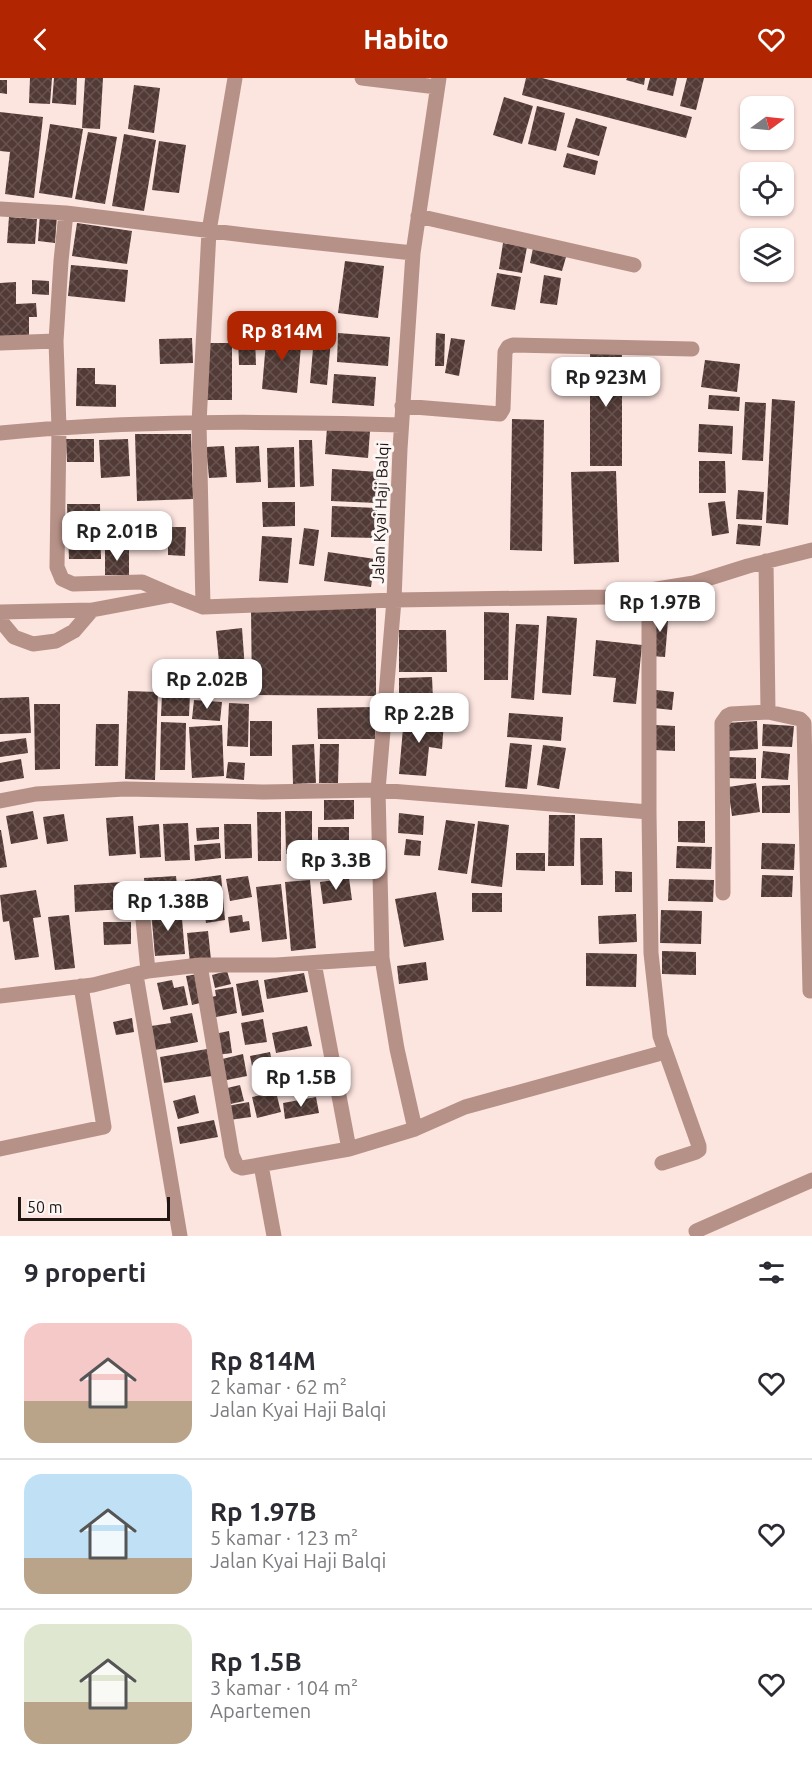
<!DOCTYPE html>
<html lang="id">
<meta charset="utf-8">
<style>
body{margin:0;font-family:Ubuntu,sans-serif;background:#f7f7f7;color:#2b2b33;height:100vh;display:flex;flex-direction:column;font-size:22px;white-space:nowrap}
*{box-sizing:border-box;margin:0}
p{font-size:20px;color:#7c7c81}
.icon{flex:none;width:33px;height:33px;fill:none;stroke:currentColor;stroke-width:2;stroke-linecap:round;stroke-linejoin:round}
.map{position:relative;height:1158px;overflow:hidden}
.panel{display:flex;flex-direction:column;background:#fff;flex:1}
.panel>*{flex:none}
.needle{width:39px;rotate:75deg}
.fabs{position:absolute;left:740px;top:18px;display:grid;gap:12px}
.fabs a{display:grid;place-items:center;width:54px;height:54px;border-radius:12px;background:#fff;box-shadow:0 2px 4px #0004;font-size:30px}
.scale{position:absolute;left:18px;bottom:15px;width:152px;box-sizing:border-box;padding-left:6px;border:3px solid #201614;border-top:0;font-size:16px;line-height:21px;white-space:nowrap;color:#201614;-webkit-text-stroke:4px #fcf6f5;paint-order:stroke}
.price{position:absolute;translate:-50% -51px;padding:0 14px;border-radius:12px;background:#fff;color:#222;font-size:20px;line-height:39px;filter:drop-shadow(0 2px 3px #0008)}
.price::after{content:'';position:absolute;left:50%;top:36px;width:18px;height:14px;margin-left:-9px;background:inherit;clip-path:polygon(0 0,100% 0,50% 100%)}
.price.selected{background:#b12500;color:#fff}
ul{padding:0;list-style:none}
li{display:flex;align-items:center;gap:18px;height:150px;padding:0 24px}
li+li{border-top:2px solid #e1e1e2}
li span{display:grid;place-items:center;flex:none;width:168px;height:120px;border-radius:18px;color:#555}
li>.icon{margin-inline-start:auto}
span .icon{width:72px;height:72px;fill:#fffc;stroke-width:1}
li b{font-size:26px}
h2{display:flex;justify-content:space-between;align-items:center;height:72px;padding:0 24px;font-size:26px}
header{display:flex;justify-content:space-between;align-items:center;height:78px;padding:0 24px;background:#b12500;color:#fff;font-size:27px;font-weight:600}
.map>svg:first-child{display:block}
.building{fill:url(#building-cross-hatch)}
.lines{fill:none;stroke-linecap:round;stroke-linejoin:round}
.street{stroke:#b69188;stroke-width:15}
.labels{text-anchor:middle;dominant-baseline:central;stroke-width:6;stroke-linejoin:round;paint-order:stroke}
.street-label{font-size:16px;fill:#201614;stroke:#fcf6f5}
</style>
<header><svg class="icon" aria-label="back" viewBox="0 0 24 24"><path d="M15 5l-7 7 7 7"/></svg>Habito<svg class="icon" aria-label="heart" viewBox="0 0 24 24"><path d="M12 20l-8-8c-3-5 5-10 8-4 3-6 11-1 8 4z"/></svg></header>
<div class="map">
<svg width="812" height="1158" viewBox="0 0 812 1158">
<defs>
<pattern id="building-cross-hatch" width="8" height="8" patternUnits="userSpaceOnUse" patternTransform="scale(1.5)"><rect width="8" height="8" fill="#523b36"/><path d="M0 0l8 8M0 8l8-8" fill="none" stroke="#675450"/></pattern>
</defs>
<rect width="100%" height="100%" fill="#fce4df"/>
<path class="building" d="M30 0H52L50 26 29 25Z
M54 0H77L76 27 52 25Z
M85 0H103L100 51 82 50Z
M526 0H542L692 39 686 60 522 17Z
M627 0H645L644 7 626 2Z
M650 0H677L673 18 647 12Z
M687 0H704L696 32 680 28Z
M0 2H7V16L0 15Z
M134 7 160 10 154 55 128 51Z
M504 19 533 28 522 66 493 57Z
M537 28 565 35 556 73 528 66Z
M0 34 43 39 34 120 5 116 10 74 0 73Z
M576 40 607 49 599 78 567 69Z
M50 46 83 51 72 120 39 115Z
M88 54 117 59 105 126 75 121Z
M124 56 156 62 144 133 112 128Z
M159 63 186 67 179 115 152 112Z
M567 75 598 83 595 97 563 89Z
M40 136 57 137 55 165 38 163Z
M9 139 37 141 35 166 7 165Z
M77 145 132 153 127 186 72 178Z
M503 165 527 169 522 195 499 191Z
M533 170 566 179 562 193 530 185Z
M345 183 384 188 378 240 338 235Z
M71 187 128 192 125 224 68 218Z
M497 195 521 199 515 232 491 228Z
M544 197 561 200 557 227 540 225Z
M32 202 49 203V217L32 216Z
M16 204V226L36 225 37 239H29V261L0 262V205Z
M315 248 332 249 327 307 310 305Z
M267 252 302 256 297 315 262 311Z
M338 255 390 259 388 288 337 284Z
M436 255 445 256 444 288H435Z
M192 260 193 285 160 286 159 261Z
M255 260 256 287H239L238 261Z
M451 260 465 262 459 298 445 295Z
M206 265H232V322H206Z
M590 272 622 273V388H590Z
M705 282 740 286 737 314 701 309Z
M77 290H95V306L116 307V329L76 328Z
M334 296 376 299 374 328 332 325Z
M709 317 740 319 739 333 708 331Z
M772 321 795 323 788 447 766 445Z
M745 324 766 325 763 383 742 382Z
M512 341 544 342 542 473 510 472Z
M699 346 733 348 732 376 698 374Z
M327 350 370 353 368 380 325 376Z
M135 356H191L193 421 137 423Z
M66 361H94V384H67Z
M128 361 130 398 101 400 99 362Z
M299 362H312L314 408 300 409Z
M224 368 227 399 209 400 206 369Z
M259 368 261 404 236 405 235 369Z
M294 369 295 409 268 410 267 370Z
M699 383H725L726 415H699Z
M332 391 379 394 377 425 331 423Z
M616 393 619 484 574 486 571 394Z
M738 412 764 414 762 442 736 441Z
M725 423 729 455 712 458 708 425Z
M262 424H295V448L263 449Z
M67 426H100L101 481H69Z
M332 428 377 430 376 460 331 459Z
M129 438 142 439 141 464H128Z
M738 446 762 448 760 468 736 466Z
M149 448H165L164 470 149 469Z
M168 449H186L185 478 168 477Z
M304 450 319 452 314 488 299 486Z
M262 458 292 460 288 505 259 503Z
M105 472H129V497H105Z
M328 474 375 481 371 509 324 503Z
M251 530H376V618L252 617Z
M656 530 669 531 665 579 651 578Z
M484 534 509 535 508 602H484Z
M547 538 577 540 571 617 542 615Z
M516 546 539 547 534 622 511 620Z
M242 550 245 592 220 594 216 553Z
M399 552H446L447 594H399Z
M596 562 642 567 636 626 613 624 616 600 593 598Z
M432 599 433 621H399V600Z
M656 612 674 614 672 632 654 630Z
M128 613 158 614 155 702 125 701Z
M162 617H190L189 638H161Z
M29 619 31 655 0 656V620Z
M194 622 222 624 220 643 192 641Z
M229 625 249 626 248 669 227 668Z
M34 626H60V691L35 692Z
M375 629V661H318L317 630Z
M509 635 563 639 561 663 507 659Z
M404 639 444 643 442 671 429 669 426 698 399 696Z
M250 643H272V678H250Z
M757 643 758 671 728 673 727 645Z
M161 644 186 645 185 692H160Z
M96 646H119L118 688H95Z
M763 646 794 648 792 669 762 668Z
M222 647 224 698 192 700 189 649Z
M655 647 675 648V673L654 672Z
M26 660 28 675 0 679V664Z
M510 665 532 667 527 711 505 709Z
M314 666 316 705 293 706 292 667Z
M320 666H339L338 705H319Z
M543 667 566 670 559 711 537 707Z
M763 673 790 676 788 702 761 700Z
M727 679 756 680V701L727 700Z
M21 681 24 700 0 704V685Z
M228 684 245 685 244 702 226 700Z
M756 705 760 734 732 738 728 709Z
M790 707V735H762V708Z
M324 722H354V741L324 742Z
M33 733 38 761 11 766 6 738Z
M285 733H312V776H286Z
M257 734H281V783H258Z
M399 735 424 738 423 757 398 755Z
M64 736 68 763 47 766 43 739Z
M549 737H575L574 788H548Z
M133 738 136 776 109 778 106 740Z
M446 742 475 746 467 796 438 792Z
M478 743 509 747 502 809 471 805Z
M678 743H705V765L678 764Z
M188 745 190 782 165 783 163 746Z
M159 746 161 779 140 780 138 748Z
M224 746H251L252 780 225 781Z
M219 749V761L197 763 196 750Z
M318 749H349V781H318Z
M0 752H1L7 789 0 790Z
M580 760H602L603 807H581Z
M406 761 421 763 420 778 404 777Z
M220 765 221 780 195 783 194 767Z
M762 765 795 766 794 792 761 791Z
M677 768 712 769 711 791 676 790Z
M516 775H545V793L516 792Z
M615 793 632 794V814H615Z
M221 797 225 842 206 845 203 822 188 824 185 802Z
M762 797 793 798 792 819H761Z
M176 798 178 816 146 819 144 800Z
M248 798 252 819 230 823 226 801Z
M349 800 352 822 323 826 320 804Z
M669 801 714 802 713 824 668 823Z
M310 802 316 870 291 873 285 804Z
M123 804 124 831 75 834 74 807Z
M281 806 287 861 262 864 256 809Z
M36 812 41 839 33 840 39 879 15 882 9 843 3 844 0 817Z
M436 814 444 862 404 869 395 821Z
M472 815H502V834H472Z
M181 829 185 876 155 878 151 832Z
M661 832 702 833 701 866 660 865Z
M636 836 637 864 599 866 598 838Z
M69 837 75 890 55 892 48 839Z
M242 837 243 844 249 843 250 852 230 855 228 839Z
M103 844H131V866L104 867Z
M208 853 211 882 190 885 187 855Z
M662 873 696 874V897L662 896Z
M586 875 637 876 636 909 586 908Z
M426 884 428 902 399 906 397 888Z
M227 893 231 906 215 910 212 897Z
M304 895 308 914 267 921 264 902Z
M198 896 204 924 192 927 186 898Z
M172 902 174 910 184 908 188 927 163 932 157 905Z
M258 902 264 934 242 938 236 906Z
M233 909 237 935 211 940 207 920 216 918 215 912Z
M192 935 198 964 155 972 151 948 171 945 170 939Z
M132 940 134 954 116 957 113 944Z
M263 941 267 964 245 967 241 945Z
M307 948 312 968 276 975 272 955Z
M229 953 232 975 217 977 214 956Z
M207 971 212 998 164 1005 160 979Z
M270 974 274 993 254 998 250 978Z
M243 976 247 998 222 1003 218 982Z
M240 1007 244 1023 226 1027 223 1011Z
M276 1014 281 1034 257 1040 252 1019Z
M195 1017 199 1035 178 1041 173 1023Z
M316 1019 319 1035 285 1041 283 1025Z
M249 1024 251 1039 229 1042 227 1028Z
M214 1042 218 1059 180 1066 177 1049Z"/>
<g class="lines">
<path class="street" d="M362 0 437 9
M0 131 66 135 253 158 413 175
M66 135 61 183 56 263 59 350 57 489 62 501 73 506 142 504 172 517
M418 138 634 187
M0 265 56 263
M402 328 500 336 503 331 505 274 508 269 513 267 692 271
M0 355C133 342 267 343 401 347
M766 483 768 634 800 641 804 645 810 913
M649 512V734L651 875 660 958 699 1068V1072L696 1074 662 1085
M203 529 199 345 209 153 235 0
M0 534 92 532 172 517 203 529 394 522 607 519 694 505 748 488 812 472
M0 542 14 559 33 566 56 563 74 553 92 532
M0 723 36 716 125 711 263 714 378 712 649 734
M723 815 722 645 727 638 731 636 768 634
M141 821 148 893
M200 887 232 1077 237 1088 242 1090 349 1071 314 885
M136 897 180 1158
M0 918 93 907 148 893 200 887H276L382 880
M415 1051 465 1029 665 974
M0 1071 104 1049 81 908
M349 1071 415 1051 397 971 382 880 378 712 394 522 400 371 413 175 439 0
M261 1087 274 1158
M696 1153 812 1102"/>
</g>
<g class="labels">
<g class="street-label">
<text transform="translate(380 435) rotate(-88)">Jalan Kyai Haji Balqi</text>
</g>
</g>
</svg>
<div class="fabs">
<a><svg class="needle" viewBox="-14 -14 28 28"><path d="M0-13l5 13h-10z" fill="#e53935"/><path d="M0 13l5-13h-10z" fill="#7c7c81"/></svg></a>
<a><svg class="icon" aria-label="locate" viewBox="0 0 24 24"><circle cx="12" cy="12" r="6"/><path d="M12 2v4M12 18v4M2 12h4M18 12h4"/></svg></a>
<a><svg class="icon" aria-label="layers" viewBox="0 0 24 24"><path d="M12 4l9 5-9 5-9-5zM3 14l9 5 9-5"/></svg></a>
</div>
<div class="scale">50 m</div>
<b class="price selected" style="left:282px;top:284px">Rp 814M</b>
<b class="price" style="left:606px;top:330px">Rp 923M</b>
<b class="price" style="left:117px;top:484px">Rp 2.01B</b>
<b class="price" style="left:660px;top:555px">Rp 1.97B</b>
<b class="price" style="left:207px;top:632px">Rp 2.02B</b>
<b class="price" style="left:419px;top:666px">Rp 2.2B</b>
<b class="price" style="left:336px;top:813px">Rp 3.3B</b>
<b class="price" style="left:168px;top:854px">Rp 1.38B</b>
<b class="price" style="left:301px;top:1030px">Rp 1.5B</b>
</div>
<section class="panel">
<h2>9 properti<svg class="icon" aria-label="filters" viewBox="0 0 24 24"><path d="M4 7h16M4 17h16"/><circle cx="9" cy="7" r="2"/><circle cx="15" cy="17" r="2"/></svg></h2>
<ul>
<li><span style="background:linear-gradient(#f6c9c9 65%,#b9a48a 0)"><svg class="icon" aria-label="home" viewBox="0 0 24 24"><path d="M3 11l9-7 9 7M6 9v11h12V9"/></svg></span><div><b>Rp 814M</b><p>2 kamar · 62 m²</p><p>Jalan Kyai Haji Balqi</p></div><svg class="icon" aria-label="heart" viewBox="0 0 24 24"><path d="M12 20l-8-8c-3-5 5-10 8-4 3-6 11-1 8 4z"/></svg></li>
<li><span style="background:linear-gradient(#bfe0f5 70%,#b9a48a 0)"><svg class="icon" aria-label="home" viewBox="0 0 24 24"><path d="M3 11l9-7 9 7M6 9v11h12V9"/></svg></span><div><b>Rp 1.97B</b><p>5 kamar · 123 m²</p><p>Jalan Kyai Haji Balqi</p></div><svg class="icon" aria-label="heart" viewBox="0 0 24 24"><path d="M12 20l-8-8c-3-5 5-10 8-4 3-6 11-1 8 4z"/></svg></li>
<li><span style="background:linear-gradient(#dfe7d0 65%,#b9a48a 0)"><svg class="icon" aria-label="home" viewBox="0 0 24 24"><path d="M3 11l9-7 9 7M6 9v11h12V9"/></svg></span><div><b>Rp 1.5B</b><p>3 kamar · 104 m²</p><p>Apartemen</p></div><svg class="icon" aria-label="heart" viewBox="0 0 24 24"><path d="M12 20l-8-8c-3-5 5-10 8-4 3-6 11-1 8 4z"/></svg></li>
</ul>
</section>
